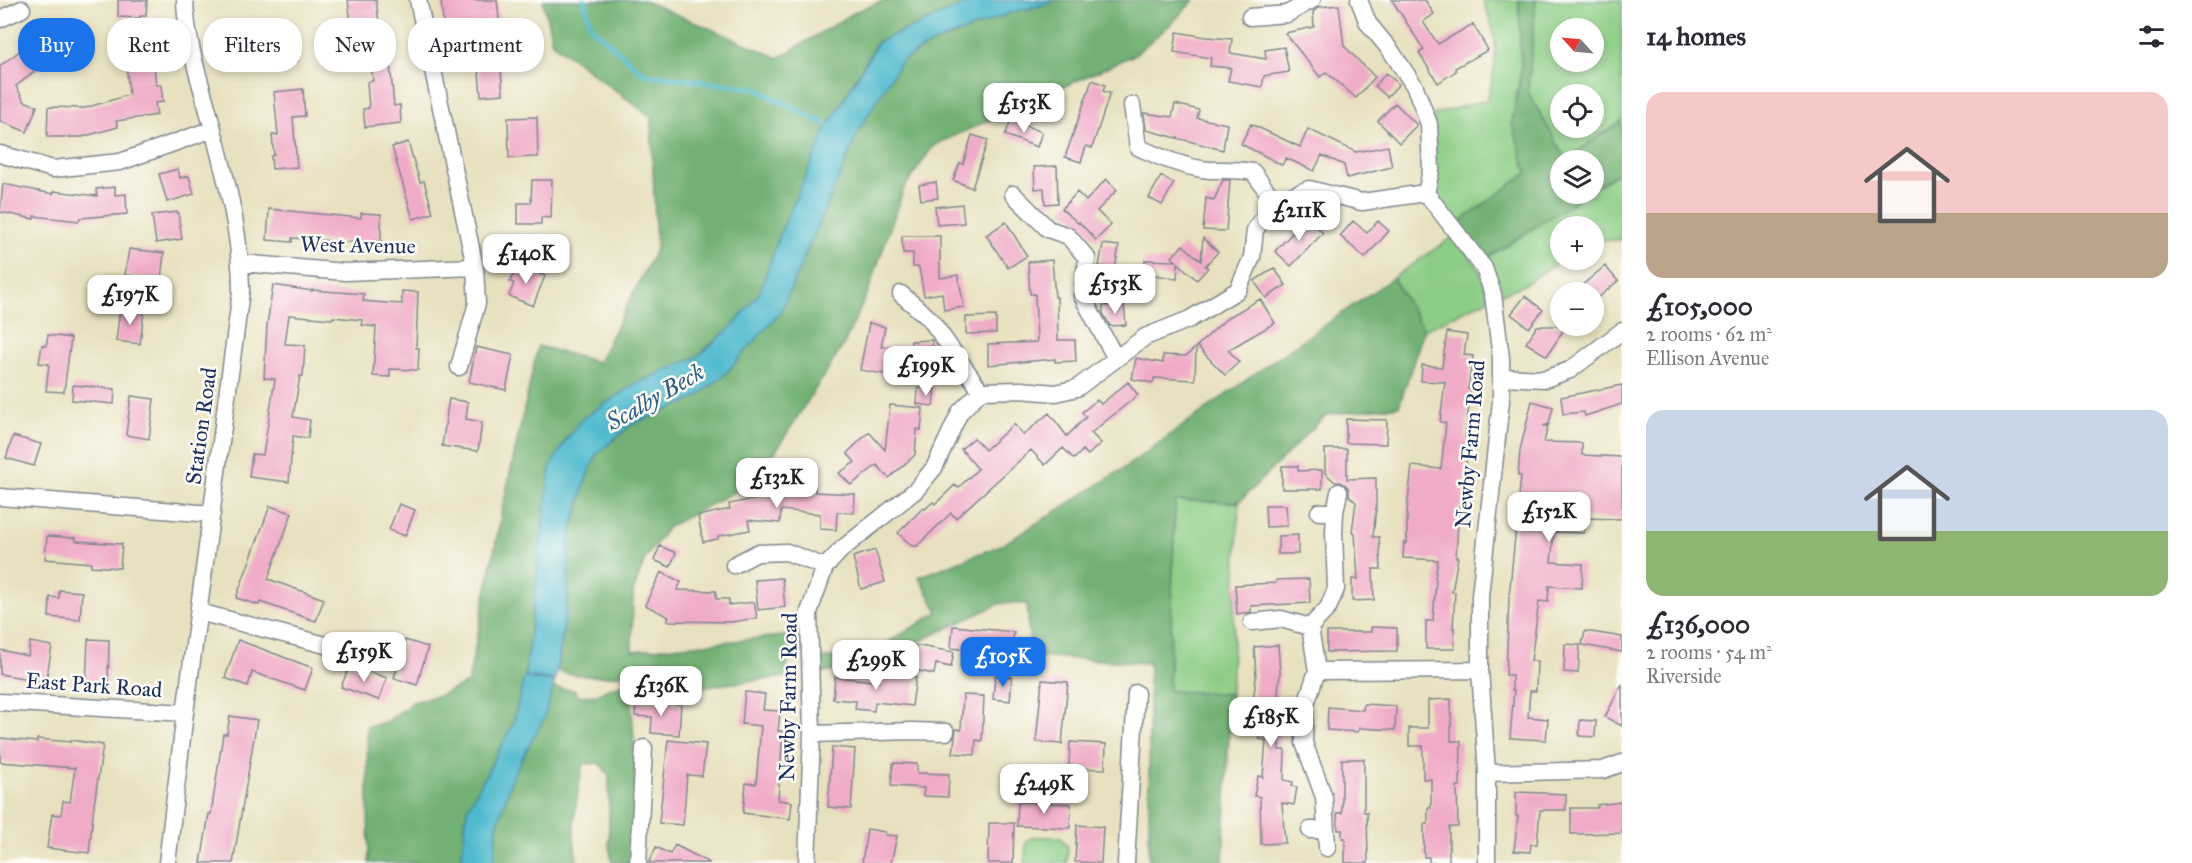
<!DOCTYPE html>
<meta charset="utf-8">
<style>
body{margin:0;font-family:"IM FELL Great Primer",serif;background:#f7f7f7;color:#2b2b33;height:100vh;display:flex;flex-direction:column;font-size:22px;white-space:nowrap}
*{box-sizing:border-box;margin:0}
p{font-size:20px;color:#7c7c81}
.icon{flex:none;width:33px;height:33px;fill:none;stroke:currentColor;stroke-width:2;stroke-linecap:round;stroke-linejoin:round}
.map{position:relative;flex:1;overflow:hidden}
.sheet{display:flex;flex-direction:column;background:#fff;width:570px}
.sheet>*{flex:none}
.banner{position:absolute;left:18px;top:18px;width:570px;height:54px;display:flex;gap:12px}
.needle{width:39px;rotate:296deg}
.fabs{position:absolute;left:1550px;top:18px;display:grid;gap:12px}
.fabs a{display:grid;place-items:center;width:54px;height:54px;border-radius:50%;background:#fff;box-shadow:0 3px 9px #0003;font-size:30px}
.price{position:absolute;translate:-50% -51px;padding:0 14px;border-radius:12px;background:#fff;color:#222;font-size:20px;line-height:39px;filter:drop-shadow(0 2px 3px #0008)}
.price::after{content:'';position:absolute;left:50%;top:36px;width:18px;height:14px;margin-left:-9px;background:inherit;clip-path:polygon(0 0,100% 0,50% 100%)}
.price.current{background:#1a73e8;color:#fff}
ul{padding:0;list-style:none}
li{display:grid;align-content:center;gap:12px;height:318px;padding:0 24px}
li span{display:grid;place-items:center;height:186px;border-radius:18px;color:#555}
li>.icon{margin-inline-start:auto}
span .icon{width:108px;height:108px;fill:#fffc;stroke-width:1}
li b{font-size:26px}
h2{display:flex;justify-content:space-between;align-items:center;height:72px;padding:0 24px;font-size:26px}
.pill{padding:0 21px;border-radius:24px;background:#fff;box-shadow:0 3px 9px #0003;font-size:21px;line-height:54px}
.pill.current{background:#1a73e8;color:#fff}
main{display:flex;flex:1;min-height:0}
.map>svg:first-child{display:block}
.green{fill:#8dce86;stroke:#547e72;stroke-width:1.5;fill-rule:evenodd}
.forest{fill:#72b173;stroke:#467068;stroke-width:1.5}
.water{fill:#50bace;stroke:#367496;stroke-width:1.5}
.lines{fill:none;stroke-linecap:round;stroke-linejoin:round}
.stream{stroke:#50bace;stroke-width:5}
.building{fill:#f0acc7}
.minor-casing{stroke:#82888e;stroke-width:19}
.minor{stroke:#fff;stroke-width:16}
.labels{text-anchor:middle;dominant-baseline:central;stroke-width:5;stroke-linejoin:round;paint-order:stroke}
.street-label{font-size:22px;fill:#1b2f5e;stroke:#fdfcf7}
.water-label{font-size:24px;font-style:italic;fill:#2e6085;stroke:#fdfcf7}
</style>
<main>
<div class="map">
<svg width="1622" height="863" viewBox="0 0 1622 863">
<rect width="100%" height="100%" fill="#fdfcf7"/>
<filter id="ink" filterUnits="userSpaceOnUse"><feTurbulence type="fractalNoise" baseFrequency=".0167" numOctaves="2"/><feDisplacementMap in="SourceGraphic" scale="12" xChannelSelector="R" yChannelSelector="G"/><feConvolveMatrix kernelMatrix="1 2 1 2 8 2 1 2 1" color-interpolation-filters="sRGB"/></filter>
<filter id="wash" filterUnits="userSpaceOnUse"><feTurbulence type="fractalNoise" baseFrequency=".008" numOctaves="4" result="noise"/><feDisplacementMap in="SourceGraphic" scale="24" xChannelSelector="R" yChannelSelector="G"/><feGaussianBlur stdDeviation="1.35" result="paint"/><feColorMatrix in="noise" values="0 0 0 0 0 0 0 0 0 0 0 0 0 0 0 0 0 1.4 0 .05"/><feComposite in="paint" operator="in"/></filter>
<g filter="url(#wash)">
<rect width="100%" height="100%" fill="#e8e1bf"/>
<path class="green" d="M1483 0H1519L1521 70 1512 123 1527 173 1457 224 1430 192 1434 171V114L1487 100C1499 57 1499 42 1483 0Z
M1536 0H1622V121L1566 160 1528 92ZM1560 28H1593V62H1560ZM1560 94H1593V128H1560Z
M1622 170V240H1593V226H1560L1561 260 1522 286 1496 296 1484 260 1586 194H1593V189Z
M1454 236 1479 269 1489 299 1424 330 1393 278Z
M1175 501 1239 502 1231 694 1169 691Z
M1032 837H1060L1068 847 1067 863H1025L1026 843Z"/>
<path class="forest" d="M543 0H643L779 58 857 11 886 0H976L877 42 826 130 780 234 760 292 735 324 697 357 635 384 583 418 566 440 550 469 525 676 513 724 467 810 461 863H369L367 727 388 721 413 702 440 695 468 683 504 501 538 346 598 362 656 249 651 117 552 43Z
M1052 0H1194L1170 25 1134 55 934 145 904 188 869 290 843 346 757 480 668 527 645 559 633 592 632 651 793 635 785 677 631 695 634 739 636 863H612L609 845V775L599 763 583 764C577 796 569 831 578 863H494L497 827 512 777 544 718 553 688 574 690 578 696 597 695 610 688 639 682 636 671C609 679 584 678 557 671L568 598 569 541 586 479 597 454 631 425 694 399 723 376 780 313 861 126 901 61 929 45 1010 13 1050 3Z
M1519 0H1536L1528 92 1566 159 1622 121V170L1593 189V160H1560V194H1586L1484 260 1457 224 1527 173 1512 123 1521 70Z
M1393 278 1424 330 1399 406 1326 415 1239 502 1175 501 1169 691 1231 694 1223 863H1149V663L1030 656 1027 604 1001 603 863 668 819 673 817 659 869 654 938 612 919 577 1004 544 1120 471 1278 357Z"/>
<path class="water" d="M976 0H1052L1051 3 1010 13 929 45 901 61 861 126 780 313 723 376 694 399 631 425 597 454 586 479 569 541 568 598 555 680 525 676 550 468 566 440 583 418 635 384 697 357 735 324 760 292 780 234 826 130 878 42Z
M524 678 555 681 544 718 512 777 497 827 494 863H461L467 810 513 724Z"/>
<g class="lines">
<path class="stream" d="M584 0 591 27 644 74 754 88 833 128"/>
</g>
<g id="blocks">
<path class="building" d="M118 0H147L146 16H140V18L118 17Z
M348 0H376L379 24H381L388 63H390L394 106 400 105 401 123 365 127 363 109 369 108 367 82 373 81 370 52 355 55Z
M441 0H497L502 46 499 47 503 94 481 96 477 49H473L471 29 444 32Z
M1392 0H1425L1434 14 1423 22 1438 44 1473 24 1488 50 1455 68 1456 71 1438 83 1419 53 1424 50Z
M1339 5 1344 46 1375 77 1356 98 1326 72 1320 77 1285 33 1314 27 1313 12 1319 7Z
M59 21 78 46 59 60 56 55 16 86 24 101 37 106 27 132 0 121V66Z
M1177 32 1206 37 1232 39 1230 53 1266 59 1265 50 1284 47 1289 72 1264 76 1262 87 1228 81 1231 68 1210 66 1211 58 1174 52Z
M141 39 142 46 152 45 156 85H161L163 102 155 103 157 115 116 121 118 127 82 137H47L48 107 85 108 129 95 126 61H122L120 40Z
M296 39 298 61 272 64 270 42Z
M1386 73 1399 84 1387 97 1375 86Z
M1092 80 1105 85 1103 91 1110 93 1092 148 1086 146 1081 162 1065 157Z
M303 89 305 116 293 117 297 167 272 169 271 156 274 155 272 135H278L274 92Z
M1395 103 1417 125 1399 143 1378 121Z
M1175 104 1199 110 1197 118 1227 124 1223 150 1146 130 1144 113 1172 117Z
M537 117 538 157 509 158 508 118Z
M1011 120 1042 132 1037 147 1005 135Z
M1251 124 1300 147 1308 129 1356 152 1388 146 1392 167 1347 178 1344 165 1322 155 1314 171 1286 158 1282 165 1241 144Z
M972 135 988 140 972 188 953 180 960 163 963 164Z
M408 142 420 182 424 181 433 213 413 219 392 147Z
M1057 166 1058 203 1045 204 1044 188 1035 189 1034 167Z
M178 169 180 178 189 176 194 194 167 202 159 174Z
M1161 176 1174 183 1162 205 1149 198Z
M1106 179 1117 190 1097 211 1111 225 1096 240 1079 222 1078 223 1062 209 1077 192 1086 201Z
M532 180H552L551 218 541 217V224H518V203H531Z
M1223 180H1230L1226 231 1203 230 1206 198 1214 200Z
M936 182 938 198 921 200 919 185Z
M3 184 53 194 54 191 97 196 96 189 115 187V195L126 194 127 214 80 218 79 221 34 216V219L0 212Z
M962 204 964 223 937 225 935 207Z
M269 209 361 218V213L381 214V241L347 242 292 238V242L267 240Z
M178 212 182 239 156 243 152 215Z
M1307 218 1323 233 1291 266 1275 251Z
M1353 221 1367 233 1378 221 1389 231 1365 258 1340 236Z
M1006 222 1027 256 1008 268 986 235Z
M902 236H940V278L958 275 964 307 944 310 942 293 924 296 919 267H913V253H903Z
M1203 238 1218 252 1205 266 1208 268 1197 280 1178 263 1177 279 1144 273 1145 260 1176 261 1172 257 1183 245 1201 261Z
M1103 244 1119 246 1115 269 1099 266Z
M129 249 164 253 161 279 125 275Z
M1052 260 1055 297H1057L1058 340H1075L1076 361 1055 362V359L988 365V344L1037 342 1035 294H1030L1028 262Z
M517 265 545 276 533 306 509 296 514 283 510 282Z
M1605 266 1618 281 1593 302V292H1574Z
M1274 268 1286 285 1266 298 1254 281Z
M273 285 312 291V290L364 294 363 301 386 303 402 304V291L418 292 416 348H419L418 370 390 369V377L373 376 376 327 362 325 363 320 333 317 332 319 289 315 285 344 305 345 303 376H300L293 417 310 420 308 438 293 436 289 482 249 477 252 454 263 455 275 379 264 378 267 325Z
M1525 296 1543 310 1529 328 1511 314Z
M1260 299 1275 323 1228 350 1239 362 1225 375 1197 346 1227 318Z
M1124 304 1126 325 1110 326 1103 313V306Z
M120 308 144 311 140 344 116 341Z
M996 316V333L966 334V317Z
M869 323 885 327 881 347 911 345V341L932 340 934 363H924V367L892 368 890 375 860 370Z
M1537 326H1566L1547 356 1526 343Z
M1447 332 1467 335 1464 355 1473 356 1468 389 1471 390 1465 437 1468 438 1463 506H1459L1456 557H1458L1452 592H1455L1453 628H1454L1455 649H1426V621H1433L1436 579 1435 578 1438 560 1403 558 1404 542 1407 543V510L1412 466 1441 469 1446 423 1440 422 1445 382 1421 381 1422 365 1442 367Z
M48 335 71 338 64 392 46 391 49 364 39 363 42 345 46 346Z
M476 347 513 355 506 390 469 382Z
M1196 347 1195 380 1154 378 1153 383 1132 379 1136 358 1163 363V355L1186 356Z
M1128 382 1138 395 1091 433 1101 443 1088 455 1083 450 1074 459 1063 448 1045 465 1031 450 956 518 951 513 917 546H912L898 533 923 508 925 509 933 502 935 504 955 485 958 488 978 469 961 449 974 438 985 450 1014 424 1023 435 1049 413 1067 436 1086 417 1082 412 1097 400 1101 404Z
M73 385 115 389 114 404 72 400Z
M1622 385V404L1585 416 1584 412 1563 414 1561 397Z
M918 388 935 389 933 406 917 404Z
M131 396 154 399 149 439 126 435Z
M449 399 468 402 466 419 482 422 478 451 442 446Z
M1532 401 1553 407 1549 424 1543 426H1548L1544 442 1582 443V455L1622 457V519L1585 518 1584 533 1554 532 1551 562 1583 564 1582 588 1549 586 1548 602 1539 601 1531 661H1537L1536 691H1530L1528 717 1548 719 1546 740 1510 738 1514 690H1512V675H1506L1509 597 1521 476H1518L1520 450Z
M890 405 923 408 921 430 917 429 915 455 889 478 877 465 851 485 839 473 855 462 847 453 869 432 885 450Z
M1346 419 1387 420 1386 444 1346 443Z
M13 436 41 444 34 466 6 458Z
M1325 449H1347V479L1376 478V508L1373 537H1379L1381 569H1373L1374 600 1352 601V579H1358L1355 533 1352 532 1356 502 1349 496V489L1346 485 1340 482H1335L1325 473Z
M1282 466H1298V471L1322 470V489H1282Z
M767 481 815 485V492L855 494 854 513 837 512 836 530 820 529V514L781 510 780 523 748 520 750 530 718 536V539L703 542 698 516 730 509 729 504 766 497Z
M399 504 415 510 405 536 389 530Z
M1265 505H1286L1287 526 1266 527Z
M270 506 292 513 268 579 324 599 316 621 260 602 259 605 236 598Z
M1298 535V554H1278V536Z
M47 536 76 538V541L122 544 120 568 91 566V563L45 559Z
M660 546 676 553 670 567 654 560Z
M875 550 885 582 861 589 853 557Z
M661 572 681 582 677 590 716 591V599H729V605L754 602 757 618 731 622 667 621 669 617 645 605Z
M782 578 785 607 758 610 755 580Z
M1309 579 1310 603 1251 606V612L1237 614 1235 585 1276 583V580Z
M59 590 82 592 80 620 49 617 50 597 59 598Z
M953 626 1014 632 1011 651 1000 650V653L951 648Z
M1371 627 1397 628V651L1327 652V632H1371Z
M1585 631 1622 637V652L1582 645Z
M88 639 109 640 108 685 86 684Z
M238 640 313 668 305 690 252 672 248 686 225 678Z
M405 640 428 647 417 685 394 678Z
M30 642 52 646 46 682 0 674V650L28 656Z
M1565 644 1580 645 1578 673 1564 672Z
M913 645 954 652 951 667 936 664 934 674 909 669Z
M1278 645 1280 673 1275 720H1282L1279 750H1285L1284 780 1293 782 1292 786 1297 787 1294 805 1282 803 1285 843 1261 844 1260 797 1254 796 1258 776 1263 777 1266 740 1259 739 1262 714 1252 713 1256 676 1254 647Z
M350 665 387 678 379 700 341 687Z
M874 672 916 677 912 706 875 702 874 711 855 709 856 701 833 699 835 677 873 681Z
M995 676 1012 677 1010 701 993 699Z
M1042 680 1068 682 1062 744 1036 742Z
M1622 684V726L1605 717Z
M745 692 765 694 763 710 780 711 778 731H783L778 800 792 802 790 819 743 813 746 783 756 784 761 726 742 724Z
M963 695 984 696 982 741 976 740 975 755 953 753 956 729 961 730Z
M1451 699V741H1461L1460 786H1457L1458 827H1449V863H1429V857H1424V824H1428V808H1431V779H1423V746H1409V728H1428V700Z
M636 702 681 704 679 735 651 733 652 717 635 716Z
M1364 704 1396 706 1395 730 1359 728 1358 732 1327 730 1328 707 1363 710Z
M230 716 257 720 233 863H201L209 814H211L223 734H227Z
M1580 720 1596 721 1595 737 1579 736Z
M0 738 37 742V739L71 742V740L103 745 94 805 89 853 47 848 52 814 61 815 63 801 70 802 75 768 0 762Z
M668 740 706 744 702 776 687 775 683 825 659 823Z
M1070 742 1106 744 1105 769 1069 768Z
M832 747 855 749 851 809 828 807Z
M1342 759H1364V812H1367L1368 863H1345V838H1342V830H1338L1337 813H1342Z
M893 763 917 764V773L949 774 948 797 923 796 924 788 891 786Z
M1516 792 1566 794V810H1540L1537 844H1531L1530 852 1514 851 1518 816H1516Z
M1018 802 1071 804 1070 828 1017 826Z
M1621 802 1622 833 1571 834V808H1598L1597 805Z
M989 823H1014L1013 863H988Z
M1077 825 1103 827 1101 863 1075 862Z
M867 829 885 832V835L897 836 891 863H862Z
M675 845 710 863H649L656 847 670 854Z"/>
</g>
</g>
<g filter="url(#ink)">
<use href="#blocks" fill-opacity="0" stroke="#82888e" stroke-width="1.5"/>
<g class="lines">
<defs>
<path id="minor" d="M418 0 475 267 477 303 459 367
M1359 0 1368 23 1391 51 1415 87 1429 124 1431 170 1426 193
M1250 17 1287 14 1312 0
M0 19 22 9
M1132 105 1138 147C1159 157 1185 168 1210 170 1225 170 1238 169 1253 172L1275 202
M0 154 53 169 120 162 213 129
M1013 194 1048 229 1068 236 1087 258 1082 296 1115 357
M241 263 345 272 475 267
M901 294 930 319 981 391
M1503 377 1545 379 1570 370 1622 331
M0 497 212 514
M1319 512H1335
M734 565 757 553 787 552 825 567
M199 612 333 647 347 646
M1252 622 1281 619 1310 627 1317 671
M1310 627 1328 608 1336 589 1334 533 1335 512 1339 492
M0 702 185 713
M812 734 912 731 946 732
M1487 773 1603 770 1622 763
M1310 830H1326
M1327 848 1324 797 1304 743 1305 707 1317 671 1480 670
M167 863 185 713 241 291C241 227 223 168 207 107 197 72 186 37 185 0
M638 863 644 748
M807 863 812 734 809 612 825 567 842 549 916 490 934 468 960 412 981 391 1021 390 1056 393 1077 388 1145 337 1190 319 1238 290 1252 257 1255 230 1275 202 1309 189 1362 202 1426 193 1484 268 1493 294 1501 358V401L1480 596V670L1487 773V863
M1126 863 1136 693"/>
</defs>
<use href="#minor" class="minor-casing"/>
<use href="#minor" class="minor"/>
</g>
</g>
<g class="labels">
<g class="street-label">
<text transform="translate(358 245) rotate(1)">West Avenue</text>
<text transform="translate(201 426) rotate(-82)">Station Road</text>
<text transform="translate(1470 444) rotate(-85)">Newby Farm Road</text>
<text transform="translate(94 685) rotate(4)">East Park Road</text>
<text transform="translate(788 697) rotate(-89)">Newby Farm Road</text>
</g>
<g class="water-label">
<text transform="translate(655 397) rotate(-30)">Scalby Beck</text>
</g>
</g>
</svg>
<div class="fabs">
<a><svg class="needle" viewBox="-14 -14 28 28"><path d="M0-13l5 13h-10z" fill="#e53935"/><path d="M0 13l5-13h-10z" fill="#7c7c81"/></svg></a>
<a><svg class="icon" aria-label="locate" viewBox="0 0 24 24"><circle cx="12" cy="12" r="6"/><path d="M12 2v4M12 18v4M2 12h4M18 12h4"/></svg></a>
<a><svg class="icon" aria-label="layers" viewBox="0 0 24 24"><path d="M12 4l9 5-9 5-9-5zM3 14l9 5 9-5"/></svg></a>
<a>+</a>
<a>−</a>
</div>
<b class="price" style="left:1024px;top:134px">£153K</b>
<b class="price" style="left:1299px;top:242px">£211K</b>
<b class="price" style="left:526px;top:285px">£140K</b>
<b class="price" style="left:1115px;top:315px">£153K</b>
<b class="price" style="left:130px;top:326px">£197K</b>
<b class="price" style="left:926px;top:397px">£199K</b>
<b class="price" style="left:777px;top:509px">£132K</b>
<b class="price" style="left:1549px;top:543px">£152K</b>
<b class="price" style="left:364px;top:683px">£159K</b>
<b class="price current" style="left:1003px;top:688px">£105K</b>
<b class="price" style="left:876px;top:691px">£299K</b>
<b class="price" style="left:661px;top:717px">£136K</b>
<b class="price" style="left:1271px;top:748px">£185K</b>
<b class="price" style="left:1044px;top:815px">£249K</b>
<div class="banner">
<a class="pill current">Buy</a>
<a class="pill">Rent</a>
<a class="pill">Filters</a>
<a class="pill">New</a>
<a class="pill">Apartment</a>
</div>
</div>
<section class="sheet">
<h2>14 homes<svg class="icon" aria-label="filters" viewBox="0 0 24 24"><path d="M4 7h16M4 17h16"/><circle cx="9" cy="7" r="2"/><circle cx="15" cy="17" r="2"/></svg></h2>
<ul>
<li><span style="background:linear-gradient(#f6c9c9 65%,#b9a48a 0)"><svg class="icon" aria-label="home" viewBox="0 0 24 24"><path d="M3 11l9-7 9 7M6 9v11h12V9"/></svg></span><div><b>£105,000</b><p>2 rooms · 62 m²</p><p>Ellison Avenue</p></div></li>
<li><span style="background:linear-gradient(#c9d6e8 65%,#8fb573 0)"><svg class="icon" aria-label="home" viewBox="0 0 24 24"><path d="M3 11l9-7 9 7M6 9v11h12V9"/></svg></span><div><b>£136,000</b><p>2 rooms · 54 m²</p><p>Riverside</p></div></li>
</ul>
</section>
</main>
